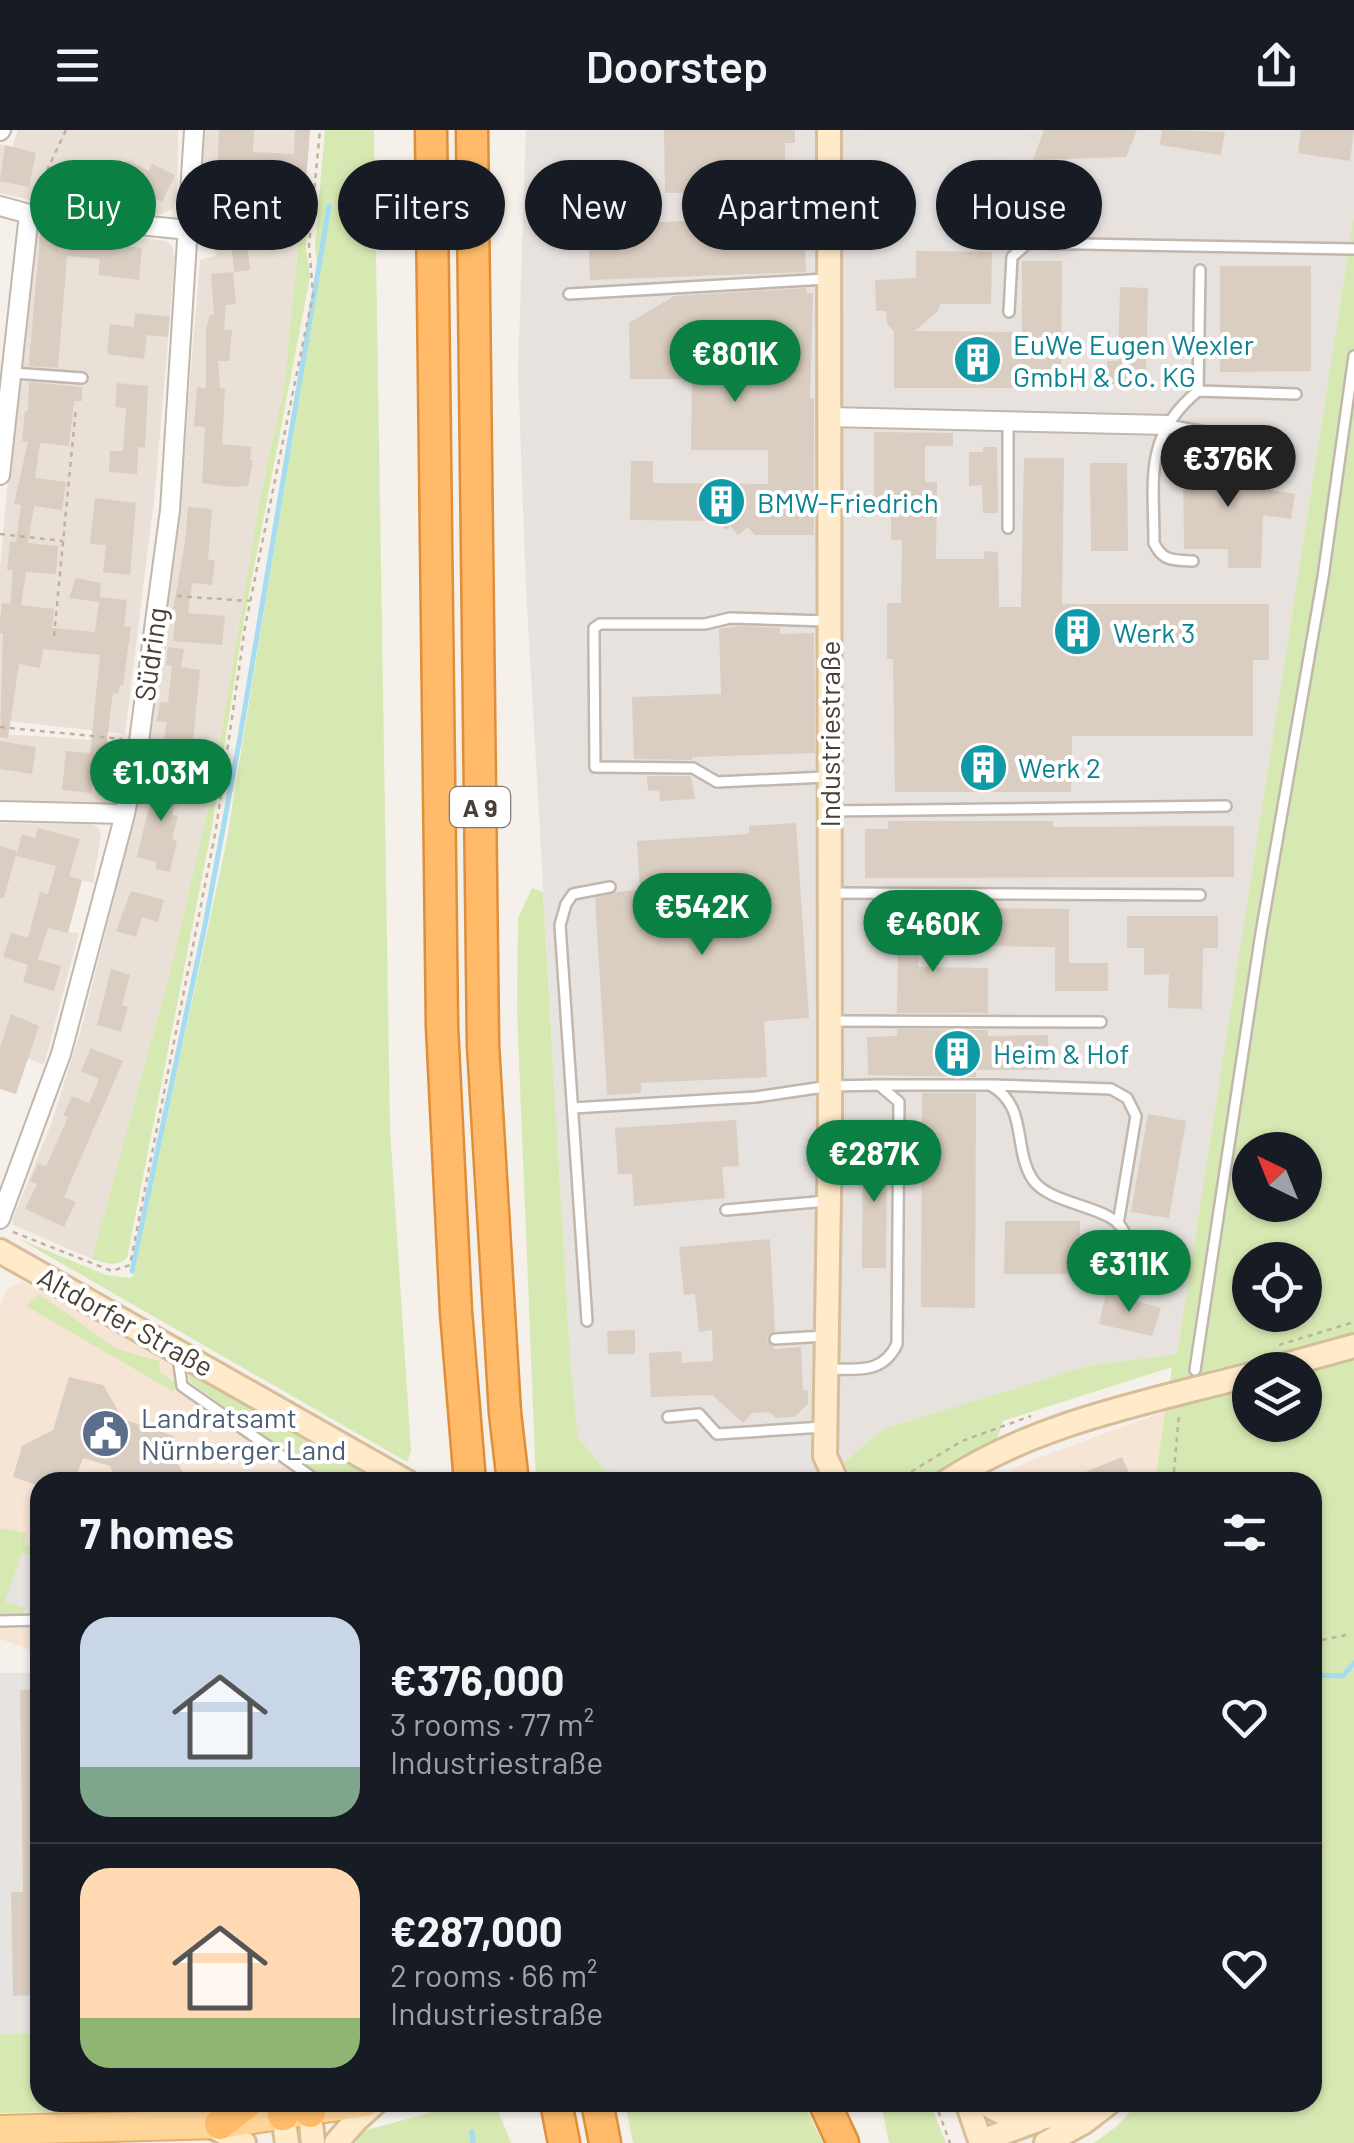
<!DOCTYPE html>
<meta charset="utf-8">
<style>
body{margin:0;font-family:Barlow,sans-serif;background:#242831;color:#f1f3f6;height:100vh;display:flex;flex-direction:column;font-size:38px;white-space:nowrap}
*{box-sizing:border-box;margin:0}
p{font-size:32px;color:#9ea1a6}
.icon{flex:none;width:55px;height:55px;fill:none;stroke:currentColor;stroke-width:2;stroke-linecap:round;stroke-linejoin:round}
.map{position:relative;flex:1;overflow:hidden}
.drawer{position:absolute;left:30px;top:1342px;width:1292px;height:640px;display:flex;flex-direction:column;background:#171b24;border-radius:30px;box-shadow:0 2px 8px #0004}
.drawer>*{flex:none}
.top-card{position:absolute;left:30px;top:30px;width:1295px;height:90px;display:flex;gap:20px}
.needle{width:65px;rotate:317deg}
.controls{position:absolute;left:1232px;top:1002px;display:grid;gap:20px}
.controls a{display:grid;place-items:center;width:90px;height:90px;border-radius:50%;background:#171b24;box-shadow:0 2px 8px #0004;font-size:50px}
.price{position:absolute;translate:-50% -85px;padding:0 22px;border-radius:35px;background:#0b8043;color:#fff;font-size:32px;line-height:65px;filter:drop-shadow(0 2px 5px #0008)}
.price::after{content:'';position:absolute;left:50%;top:60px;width:30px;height:22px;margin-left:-15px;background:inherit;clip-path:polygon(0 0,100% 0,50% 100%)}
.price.on{background:#222;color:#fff}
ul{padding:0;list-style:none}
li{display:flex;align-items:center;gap:30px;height:250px;padding:0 50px}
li+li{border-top:2px solid #363941}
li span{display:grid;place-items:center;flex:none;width:280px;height:200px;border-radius:30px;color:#555}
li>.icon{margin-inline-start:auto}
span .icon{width:120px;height:120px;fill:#fffc;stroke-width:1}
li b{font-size:42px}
h2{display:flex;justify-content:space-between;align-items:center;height:120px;padding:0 50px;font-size:42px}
.tag{padding:0 35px;border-radius:45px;background:#171b24;box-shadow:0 2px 8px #0004;font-size:35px;line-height:90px}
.tag.on{background:#0b8043;color:#fff}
header{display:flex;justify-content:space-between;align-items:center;height:130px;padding:0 50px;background:#171b24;font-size:45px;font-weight:600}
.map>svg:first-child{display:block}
.residential{fill:#e9e1d7}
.commercial{fill:#f6e4d5}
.industrial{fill:#e7e2de}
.green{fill:#d7e9b2;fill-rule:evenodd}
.parking{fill:#e6e3e1}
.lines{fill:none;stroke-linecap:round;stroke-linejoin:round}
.stream{stroke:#a5dcf2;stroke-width:5}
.building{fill:#dacdc1}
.lane-casing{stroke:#c1b7ac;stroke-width:14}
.street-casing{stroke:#c1b7ac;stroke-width:22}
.secondary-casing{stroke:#d5be99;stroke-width:28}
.primary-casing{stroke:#e6b066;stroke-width:32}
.highway-casing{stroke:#e08e38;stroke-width:35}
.path{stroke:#c3b19d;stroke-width:2.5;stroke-dasharray:5 5;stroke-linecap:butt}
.lane{stroke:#fff;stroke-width:9}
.street{stroke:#fff;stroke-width:18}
.secondary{stroke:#ffebc9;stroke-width:22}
.primary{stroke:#ffd598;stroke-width:28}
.highway{stroke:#ffbb6a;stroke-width:30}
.labels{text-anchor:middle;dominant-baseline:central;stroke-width:8;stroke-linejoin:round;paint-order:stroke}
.shield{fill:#fff;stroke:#807973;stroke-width:2.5}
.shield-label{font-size:25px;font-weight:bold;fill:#494037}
.culture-label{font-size:28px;fill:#0d838f;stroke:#fff;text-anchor:start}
.street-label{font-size:28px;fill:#494037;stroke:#fff}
.service-label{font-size:28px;fill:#4e5e75;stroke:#fff;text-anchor:start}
</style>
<header><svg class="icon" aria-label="menu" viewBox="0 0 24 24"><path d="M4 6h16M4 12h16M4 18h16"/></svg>Doorstep<svg class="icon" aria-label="share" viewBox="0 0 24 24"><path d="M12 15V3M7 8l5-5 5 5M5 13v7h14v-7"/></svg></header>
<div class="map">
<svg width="1354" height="2013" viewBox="0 0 1354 2013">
<rect width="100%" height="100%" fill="#f5f0e9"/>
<path class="residential" d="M18 0H178L177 70 174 77 160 85 32 70 0 63V14L12 17Z
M202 0H310L306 50 295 49 285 60 209 68 202 62Z
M32 96 166 111 172 116 175 127 155 362 125 604 0 590V436Z
M299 105 284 257 261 363 210 671 170 842 92 1129 13 1095 12 1091 51 994 81 900 147 635 181 359 200 130 216 126 214 115Z
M0 604 124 612 114 667 104 675 0 673Z
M0 693 90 694 99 698 101 705 93 753 82 750 68 802 79 803 44 935 11 921 0 927Z"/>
<path class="commercial" d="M23 1152 174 1232 188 1252 303 1337 300 1352H40V1528L26 1518 0 1509V1177L8 1158Z
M1166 1281 1155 1352H988L1027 1332Z"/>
<path class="industrial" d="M526 0H1354V85L1177 1224 1091 1235 884 1299 819 1352 614 1351 578 1307 570 1227 526 457 518 241Z"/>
<path class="green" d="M325 0H374L390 998 411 1321 407 1332 19 1109 106 1145 132 1148 226 715 318 147 315 115Z
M307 66 310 68 306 118 310 147 243 495 212 697 127 1128C116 1138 105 1133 92 1129L170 842 210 671 261 363 284 257 303 67Z
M1354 85V2013H1094L1117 1996 1138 1973 1312 1972V1352H1155L1172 1237 1003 1291 996 1312 918 1352H856L843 1333 883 1299 1091 1235 1177 1224ZM1250 1020H1305V1075H1250ZM1250 1130H1305V1185H1250ZM1250 1240H1305V1295H1250Z
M532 758 543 762 570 1227 578 1307 614 1351 624 1352H536L517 880 518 788Z
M39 1164 117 1219 159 1231 160 1242 175 1253 174 1262 26 1176Z
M187 1241 383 1352H328L190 1252Z
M0 1398 26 1403 24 1414 40 1419V1429L23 1423 6 1472 25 1478 23 1485 0 1486Z
M0 1904H40V1972L217 1973 177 1981 0 1983Z
M469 1972 495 1973 511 2013H356L363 2001Z
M625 1973H803L823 2013H633Z
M881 1973H930L946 2013H889Z"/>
<path class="parking" d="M862 0H1026L1019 21 993 27 994 114 863 118 862 59 875 57V36L863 32Z
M522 304H563V355H619L620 434 815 433V486L708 491 707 550 574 556V598L539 599 527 457Z
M584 759 602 1209 572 1212 544 762Z
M812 969V1031L746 1036 739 977Z
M809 1036 812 1082 618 1100 616 1080 627 1076 629 1083 728 1073 747 1042Z
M816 1105 815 1191 786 1192 781 1107Z
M643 1239 646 1298 717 1289 734 1307 809 1302 813 1349 674 1352 620 1347 602 1333 586 1312 579 1289 576 1245 580 1241Z
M22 1423 40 1429V1473L37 1482 5 1471Z
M0 1543H40V1904H0Z"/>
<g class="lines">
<path class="stream" d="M132 1141 205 795 239 613 329 76
M1312 1545 1343 1546 1354 1533
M472 2002 473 2013"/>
</g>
<path class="building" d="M219 0H254L253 22 294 24 295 0H310L306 50 275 47 217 49Z
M664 0H795V13H785V62L665 63Z
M1044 0H1137L1126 27 1033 30Z
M1162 0 1225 2 1221 25 1160 15Z
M1301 0H1354L1350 31 1298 23Z
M5 15 36 23 29 57 0 51Z
M108 31 121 37 124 31H130L149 41 152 34 175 45 162 72 139 61 134 71 111 60 107 68 83 56 79 63 57 52 67 32 103 42Z
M271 76 286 77 288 91 272 93 273 109 247 112 250 140 234 142 231 113 214 115 211 83Z
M803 86 806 142 590 150 588 95Z
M40 105 142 118 139 150 98 145 100 129 67 126 58 238 29 236V233Z
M916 121 992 122 991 174H940L938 181 915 201 1022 202V131H1062L1061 258H894V201L887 194 886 181H876L875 150 916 148Z
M1220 136H1311V241L1220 242Z
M233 142 236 174 226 175 224 200H232L229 231H218L220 258 225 259 222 314 251 317 250 330H253L248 356 231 357 202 353 205 297 194 296 197 257 206 258V199L210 185H214L211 144Z
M1120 157 1148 158 1146 243 1133 242V254H1107V231H1118Z
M806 158 807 163H813L810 268H814V405H755L748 397 738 405 730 396 726 400 717 391 630 390 631 331H653V353L768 354V320H691L692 249H630L629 193 674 166Z
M135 183 170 187 168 207 147 205 144 229 107 224 110 194 134 197Z
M29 252 82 257V271H74L69 316 40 313 35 348 66 352 62 380 34 376 28 413 58 416 56 444 26 442 21 475 54 479 52 498 95 502 99 472 69 468 76 448 101 453 100 467 127 470 124 496 131 497 123 555H120L118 564 113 563 105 625 95 624 91 663 62 660 66 621 90 623 100 525 43 519 40 538 19 534 8 608 0 607 3 503H0V489L2 473 10 474 13 440H7L10 412H16L21 375 14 374 28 312 22 311 25 281H28Z
M117 253 148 256 145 318 138 317 137 344 109 342 110 321H123L126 278 115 277Z
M874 302 953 303V316H925V352H937L936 429H984V421L998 422 999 477H1021L1024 328H1064L1062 474H1269V530H1253V606H1072L1071 662H895L893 529H887V473H901L902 410H891V368H874Z
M983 317H997L998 383H983L982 355 969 356V322H983Z
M1183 321H1216V345L1264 346V359L1295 364 1291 389 1263 385 1261 438H1228V419H1184Z
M1090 333H1127L1128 421H1091Z
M95 368 136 373 130 445 103 442 106 415 90 414Z
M188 377 212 379 208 430H215L212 455 192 453 188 483 225 486 222 515 173 511 176 480 173 479 185 413Z
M741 496 780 498V504L814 503 815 623 692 627V630L634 629 632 567 721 564 719 499Z
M168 517 184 519 181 537 200 540 192 620 163 615 167 592 157 591 160 572 168 573 172 536 166 535Z
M0 611 36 617 32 644 0 639Z
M157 643 181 648 172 685 178 686 172 709 177 711 170 742 155 739 157 732 137 727Z
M647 646H691L695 669 660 671 659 660 648 661Z
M888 691H1053V697L1234 696V747L865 748V699H888Z
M796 693 809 888 764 891 767 947 641 953V963L607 965 595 768 616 762 640 760 637 711 749 704V696Z
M38 698 80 709 69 746 82 750 68 803 48 798 38 829 61 836 54 861 23 852 28 835 3 827 11 803 28 808 40 762 48 764 56 736 16 726 22 704 35 708Z
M0 716 17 721 4 768H0Z
M131 761 164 770 158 792 142 787 136 807 116 801Z
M892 776H919L918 837 988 838V883H897L898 816H892Z
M985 778 1069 779V833H1108V861H1055V817L985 816V806H960V784H985Z
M1127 786H1218V818H1203L1202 879 1168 878 1169 844 1144 845V818H1127Z
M111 839 130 845 122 875 128 877 121 902 97 895Z
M11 884 39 896 16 964 0 959V918Z
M897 899 988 900V906L1048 905 1049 940H976V947L868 945 867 907 897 906Z
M91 918 123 931 64 1067 76 1072 64 1097 25 1079 37 1054 30 1051 38 1033 46 1037 68 987 63 986 72 966 89 973 99 949 81 941Z
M922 963H976L975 1178 921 1177Z
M1148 984 1186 991 1169 1088 1131 1082Z
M736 990 739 1036 722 1037 725 1068 634 1076 632 1044H618L615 998Z
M863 1013H887L886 1138H862Z
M1005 1091H1080V1144H1004Z
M770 1109 775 1201 768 1205 767 1210 775 1219 801 1217 803 1260H808V1274L794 1287 776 1288 769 1282 752 1283 743 1293 712 1265 651 1267 649 1223 681 1221 682 1233 713 1231 712 1200 699 1202 695 1164 684 1165 679 1117Z
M1106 1163 1161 1178 1152 1206 1099 1194Z
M635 1200V1224H608L607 1201Z
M69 1247 103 1255 123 1289 174 1306 170 1319 188 1352H117L110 1336 83 1328 74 1352H40V1356L13 1347 22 1316 53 1300Z
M1122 1327 1133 1352H1061Z
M39 1559 40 1762H33L35 1865 13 1866 11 1762H23L20 1560Z"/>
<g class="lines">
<defs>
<path id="lane" d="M191 77 297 65
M832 98 878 92
M569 164 826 149
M1009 182 1012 127 1028 113 1354 119
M13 243 82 248
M1198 261 1200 140
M1008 291V398
M1167 295 1228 306 1262 332
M1193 431C1174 430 1163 432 1154 413 1154 350 1143 306 1198 261L1296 264
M826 647 717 652 693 638 595 637 594 513V498L600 494H705L730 488 827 491
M832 681 1226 676
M832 763 1200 765
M833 891 1101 892
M881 955H990C1029 976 1012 1018 1033 1050 1052 1077 1116 1075 1125 1104 1128 1115 1124 1132 1123 1143
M993 955 1111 959 1127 968 1136 986 1118 1094
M573 978 756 967 830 956 879 955 899 972 897 1214C883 1244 858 1239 830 1239
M726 1080 827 1071
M587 1191 560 795 566 774 573 764 610 757
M775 1209 825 1206
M178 1227 182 1256 319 1352
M1195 1240 1261 803 1323 447 1354 226
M668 1287 699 1284 717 1304 823 1297
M0 1491 40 1490"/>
<path id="street" d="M0 1 1 0
M0 76 29 84 189 100
M829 287 1167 295
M0 345 29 84
M0 681 125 684
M0 1089 61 924 125 684 139 611 170 380 194 0"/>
<path id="secondary" d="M829 0 830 1000 825 1326 837 1352
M0 1121 407 1352
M1267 1240 1354 1216
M946 1352C1035 1293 1148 1272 1250 1245
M967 1972 981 2013
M984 1972C1016 1997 1056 1989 1091 1972
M310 1982 313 2013
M283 1985 287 2013
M209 1995 244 2013
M981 2011 1038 1990
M336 2013 356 1990 376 1972
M1046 2013 1084 1992 1110 1972"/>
<path id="primary" d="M0 2000 220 1994 365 1972"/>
<path id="highway" d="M431 0 442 896 456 1182 470 1352
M472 0 483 915 505 1283 513 1352
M282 1972 283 1985
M309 1972 310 1982
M556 1972 564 2013
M597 1972 605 2013
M824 1972 843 2013
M220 1994 248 1972"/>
</defs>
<use href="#lane" class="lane-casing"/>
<use href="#street" class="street-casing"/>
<use href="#secondary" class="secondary-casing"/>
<use href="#primary" class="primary-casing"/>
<use href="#highway" class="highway-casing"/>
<path class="path" d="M34 68 66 0
M0 404 63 411
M177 466 249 471
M54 506 76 277
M0 597 122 609
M13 1102 112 1141 130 1135 216 699 245 497 313 164 309 115 320 0
M1279 1215 1354 1192
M894 1352 962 1311 1031 1286
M1173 1352 1179 1284
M36 1505 40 1523
M1312 1512 1346 1505
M935 1972 950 2013"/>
<use href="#lane" class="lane"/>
<use href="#street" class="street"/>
<use href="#secondary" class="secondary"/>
<use href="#primary" class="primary"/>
<use href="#highway" class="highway"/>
</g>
<defs>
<symbol id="building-disc" viewBox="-11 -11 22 22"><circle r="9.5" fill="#0f9aa8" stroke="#fff"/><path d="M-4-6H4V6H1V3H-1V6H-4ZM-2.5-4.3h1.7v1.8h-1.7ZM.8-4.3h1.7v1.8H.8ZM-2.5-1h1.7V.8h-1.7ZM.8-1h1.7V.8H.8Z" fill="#fff"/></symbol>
<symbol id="civic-disc" viewBox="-11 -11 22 22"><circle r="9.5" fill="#5c6f8a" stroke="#fff"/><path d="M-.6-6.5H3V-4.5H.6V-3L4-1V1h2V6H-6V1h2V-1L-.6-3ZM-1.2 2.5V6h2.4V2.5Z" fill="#fff"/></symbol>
</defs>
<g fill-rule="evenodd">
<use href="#building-disc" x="950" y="202" width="55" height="55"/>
<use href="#building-disc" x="694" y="344" width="55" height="55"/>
<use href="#building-disc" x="1050" y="474" width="55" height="55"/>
<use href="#building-disc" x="956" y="610" width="55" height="55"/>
<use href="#building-disc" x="930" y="896" width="55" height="55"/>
<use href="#civic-disc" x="78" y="1276" width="55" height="55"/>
</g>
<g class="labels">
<rect class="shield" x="450" y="657" width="60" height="40" rx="8"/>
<g class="shield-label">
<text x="480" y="677">A 9</text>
</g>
<g class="culture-label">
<text x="1013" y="214">EuWe Eugen Wexler<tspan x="1013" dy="32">GmbH &amp; Co. KG</tspan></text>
<text x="757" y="372">BMW-Friedrich</text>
<text x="1113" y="502">Werk 3</text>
<text x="1018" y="637">Werk 2</text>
<text x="993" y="923">Heim &amp; Hof</text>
</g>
<g class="street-label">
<text transform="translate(150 524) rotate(-82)">Südring</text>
<text transform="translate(829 604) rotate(-90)">Industriestraße</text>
<text transform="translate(126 1191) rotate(29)">Altdorfer Straße</text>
</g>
<g class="service-label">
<text x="141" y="1287">Landratsamt<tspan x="141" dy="32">Nürnberger Land</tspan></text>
</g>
</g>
</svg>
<div class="controls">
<a><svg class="needle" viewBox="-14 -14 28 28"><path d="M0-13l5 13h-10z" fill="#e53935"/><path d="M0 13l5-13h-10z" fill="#9ea1a6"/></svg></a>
<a><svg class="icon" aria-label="locate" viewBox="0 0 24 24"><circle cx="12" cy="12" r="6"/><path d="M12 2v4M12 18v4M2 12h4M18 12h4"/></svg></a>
<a><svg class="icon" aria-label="layers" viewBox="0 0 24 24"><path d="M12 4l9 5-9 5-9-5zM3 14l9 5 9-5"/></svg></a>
</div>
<b class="price" style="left:735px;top:275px">€801K</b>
<b class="price on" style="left:1228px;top:380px">€376K</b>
<b class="price" style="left:161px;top:694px">€1.03M</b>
<b class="price" style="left:702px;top:828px">€542K</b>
<b class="price" style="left:933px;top:845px">€460K</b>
<b class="price" style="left:874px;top:1075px">€287K</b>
<b class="price" style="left:1129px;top:1185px">€311K</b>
<div class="top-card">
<a class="tag on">Buy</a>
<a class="tag">Rent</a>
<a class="tag">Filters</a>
<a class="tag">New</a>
<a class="tag">Apartment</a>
<a class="tag">House</a>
</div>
<section class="drawer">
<h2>7 homes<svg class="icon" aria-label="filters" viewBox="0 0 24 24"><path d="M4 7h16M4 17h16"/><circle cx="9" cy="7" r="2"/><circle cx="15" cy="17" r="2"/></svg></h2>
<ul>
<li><span style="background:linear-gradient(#c9d6e8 75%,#7fa58c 0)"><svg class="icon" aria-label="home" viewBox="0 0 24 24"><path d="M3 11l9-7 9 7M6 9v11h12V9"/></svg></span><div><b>€376,000</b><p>3 rooms · 77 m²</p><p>Industriestraße</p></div><svg class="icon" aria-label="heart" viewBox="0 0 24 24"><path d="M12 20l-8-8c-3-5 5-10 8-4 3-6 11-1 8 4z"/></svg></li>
<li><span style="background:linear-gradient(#ffd9b3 75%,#8fb573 0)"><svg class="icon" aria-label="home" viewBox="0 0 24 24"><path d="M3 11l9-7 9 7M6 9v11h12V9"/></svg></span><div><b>€287,000</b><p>2 rooms · 66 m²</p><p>Industriestraße</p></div><svg class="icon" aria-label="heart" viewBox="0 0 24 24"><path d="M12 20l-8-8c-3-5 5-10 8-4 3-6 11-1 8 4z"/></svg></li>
</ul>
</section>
</div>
